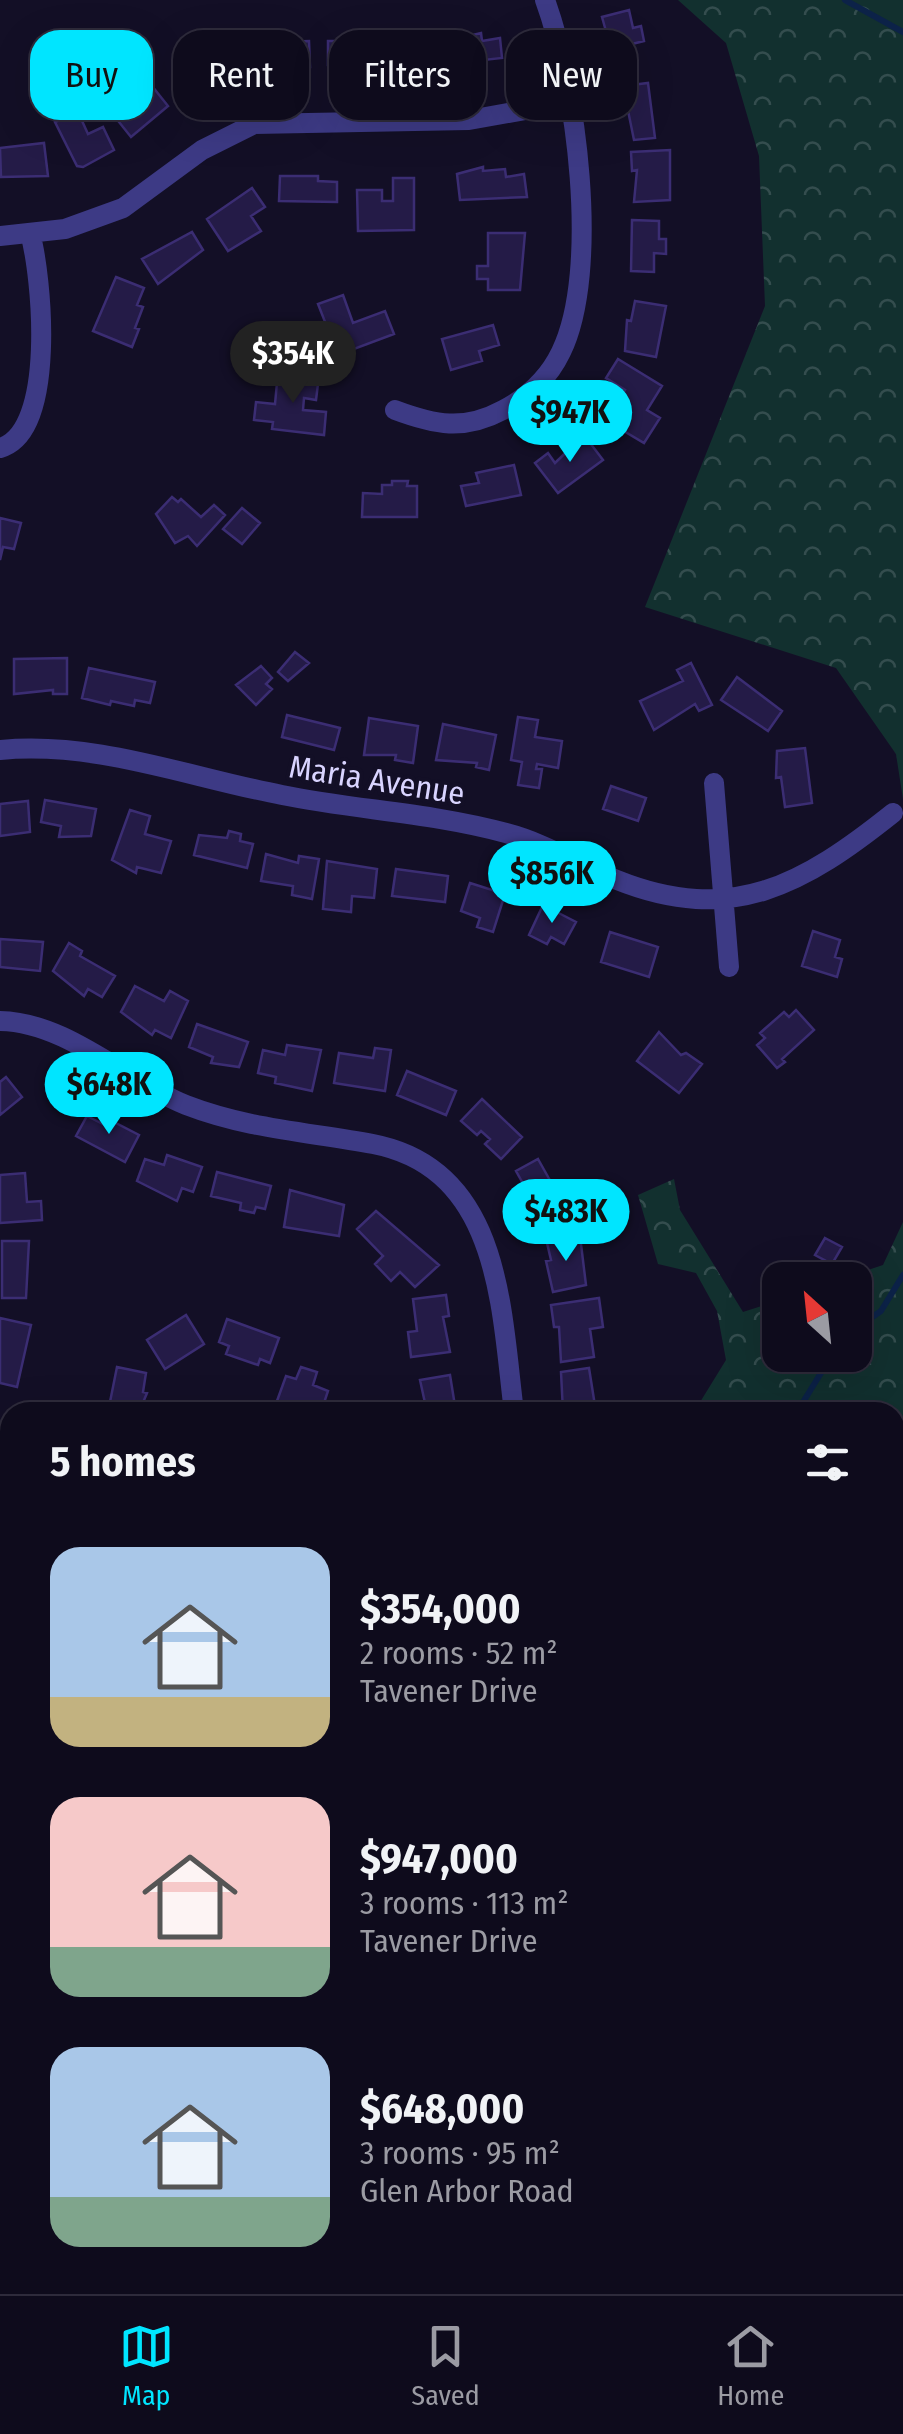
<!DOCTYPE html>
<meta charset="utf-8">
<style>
body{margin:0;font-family:"Fira Sans Condensed",sans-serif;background:#171425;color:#f1f3f6;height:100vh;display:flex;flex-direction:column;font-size:38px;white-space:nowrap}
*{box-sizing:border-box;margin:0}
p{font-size:32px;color:#9b9ba3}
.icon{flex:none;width:55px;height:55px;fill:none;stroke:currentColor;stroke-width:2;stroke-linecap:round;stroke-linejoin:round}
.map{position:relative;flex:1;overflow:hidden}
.panel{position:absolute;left:0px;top:1402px;width:905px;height:892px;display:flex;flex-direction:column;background:#0e0b1c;border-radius:30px 30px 0 0;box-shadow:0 10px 40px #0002,0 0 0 2px #2e2b3b}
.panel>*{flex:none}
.top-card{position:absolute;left:30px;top:30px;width:845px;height:90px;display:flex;gap:20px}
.needle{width:65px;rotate:333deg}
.tools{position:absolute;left:762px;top:1262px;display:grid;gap:20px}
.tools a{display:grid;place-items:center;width:110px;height:110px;border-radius:20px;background:#0e0b1c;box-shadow:0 10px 40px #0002,0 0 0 2px #2e2b3b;font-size:50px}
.price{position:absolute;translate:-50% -85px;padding:0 22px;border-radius:35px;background:#00e5ff;color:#111;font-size:32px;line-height:65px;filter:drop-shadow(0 2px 5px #0008)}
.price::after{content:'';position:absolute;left:50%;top:60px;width:30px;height:22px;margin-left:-15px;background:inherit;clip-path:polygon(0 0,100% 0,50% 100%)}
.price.current{background:#222;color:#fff}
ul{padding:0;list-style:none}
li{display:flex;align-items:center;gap:30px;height:250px;padding:0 50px}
li span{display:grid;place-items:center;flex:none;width:280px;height:200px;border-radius:30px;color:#555}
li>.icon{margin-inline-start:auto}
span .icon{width:120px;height:120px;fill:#fffc;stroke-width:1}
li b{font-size:42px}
h2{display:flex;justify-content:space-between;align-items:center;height:120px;padding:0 50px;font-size:42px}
.chip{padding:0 35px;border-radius:30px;background:#0e0b1c;box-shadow:0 10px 40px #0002,0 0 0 2px #2e2b3b;font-size:35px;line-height:90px}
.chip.current{background:#00e5ff;color:#111}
.tabs{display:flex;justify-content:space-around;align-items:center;height:140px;border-top:2px solid #2e2b3b;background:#0e0b1c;font-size:28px;color:#9b9ba3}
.tabs a{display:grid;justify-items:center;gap:5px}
.tabs .current{color:#00e5ff}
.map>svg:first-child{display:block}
.forest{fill:url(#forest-crowns)}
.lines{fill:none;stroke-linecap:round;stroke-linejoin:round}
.stream{stroke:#0c2248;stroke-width:6}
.building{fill:#241b47;stroke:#3b2d73;stroke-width:2.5}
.minor{stroke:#3d3a85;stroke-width:20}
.labels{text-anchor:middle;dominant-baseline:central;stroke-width:8;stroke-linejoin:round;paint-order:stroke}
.street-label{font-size:32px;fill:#d9d4ff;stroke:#130f26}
</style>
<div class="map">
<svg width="903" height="2294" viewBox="0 0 903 2294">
<defs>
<pattern id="forest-crowns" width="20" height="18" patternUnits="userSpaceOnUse" patternTransform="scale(2.5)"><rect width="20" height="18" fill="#12302f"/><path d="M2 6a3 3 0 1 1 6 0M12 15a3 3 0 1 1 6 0" fill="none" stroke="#344d4e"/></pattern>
</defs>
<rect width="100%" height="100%" fill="#130f26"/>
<path class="forest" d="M678 0H903V799L896 754 836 668 645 607 765 306 759 156 726 43Z
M674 1179 680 1210 743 1312 780 1300V1355H855V1280H838L883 1265 903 1222V1800L895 1801V1412H694L726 1360 717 1311 696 1273 658 1264 638 1195Z
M337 2285H447L450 2294H332Z"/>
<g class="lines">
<path class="stream" d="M845 0 903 32
M855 1329 881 1311 903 1275
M797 1412 832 1355
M895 1668V1707
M895 1815V1830
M895 2002 903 2010"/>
</g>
<path class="building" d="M629 10 633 28 641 26 644 41 632 44 636 62 616 67 602 17Z
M279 30 280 42 309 41 310 67H303L304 73 257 70 256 31Z
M481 33 482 41 500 38 502 58 465 62 466 70 430 72 426 46Z
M328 41H385V66L328 65Z
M225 48 238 78 209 91 206 86 189 94 176 65Z
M119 71 139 96 152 86 168 106 131 137 115 117 123 110 102 85Z
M648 83 655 138 634 140 623 86Z
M78 112 88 134 103 127 114 150 83 167 77 166 55 122Z
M44 143 48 176 1 177 0 148Z
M670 150V200L634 202 637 170 632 171 631 152Z
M483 167V171L505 169 506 177 524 174 527 197 460 200 457 174Z
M280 176H318V181L337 182V202L279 201Z
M393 178H414V230L358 231 357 190H382V201H393Z
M252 188 265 207 251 216 261 231 228 251 207 219Z
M632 220 659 221V239H666V254L654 253V272L631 271Z
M192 232 203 250 158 284 142 259Z
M488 233H525L520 290H488V279H477V266H488Z
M116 277 144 288 137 305 143 307 135 328 139 329 132 347 93 331Z
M343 295 353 323 385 311 394 334 338 355 318 304Z
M635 301 666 306 656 357 625 351 627 320 631 321Z
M493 325 499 345 479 351 482 361 451 370 442 339Z
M618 359 662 386 647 410 660 418 644 443 597 415 609 396 618 401 625 390 606 378Z
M278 372 319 376 316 400 304 398 303 410 326 412 324 435 272 429 273 422 254 420 256 402 275 404Z
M584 435 603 460 558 493 535 463 548 453 555 463Z
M514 465 521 495 466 506 461 486 479 483 476 473Z
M392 481H408L407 486H417V517H362L363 493 382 494V485H392Z
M172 497 178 502 181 499 201 517 214 505 225 515 197 546 188 536 175 543 156 514Z
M242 508 260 523 242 544 223 529Z
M0 518 21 523 14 549 3 547 0 560Z
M295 652 309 663 288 681 278 672Z
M67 658V694H53V690L14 694V659Z
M691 663 712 705 699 711 695 704 654 730 640 701 683 681 677 670Z
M261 666 272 678 266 684 272 689 256 705 236 685Z
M89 668 155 682 150 703 135 700 134 706 111 701 110 705 82 698Z
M737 677 782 711 768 731 721 700Z
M287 715 340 728 334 750 282 737Z
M518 717 538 720 535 737 562 741 558 768 537 764 536 769H542L539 788 518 785 522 762 511 760Z
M369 718 418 726 413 763 395 760 396 755H364Z
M443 724 496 735 489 770 476 767 477 763 436 760Z
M805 748 812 803 785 807 781 777 776 778 777 751Z
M611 786 646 798 638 821 603 809Z
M45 800 96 809 91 836 59 837 61 826 41 822Z
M28 801 30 832 0 836V804Z
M130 810 150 816 145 834 171 841 161 873 137 867 136 873 112 860Z
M229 831 241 834 240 841 253 844 247 868 194 855 199 835 227 838Z
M266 854 298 863 299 856 319 859 312 899 292 895 293 886 261 881Z
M327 861 377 869 374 898 352 896 351 912 323 909Z
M396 869 448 876 445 902 392 896Z
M470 883 505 894 493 932 477 927 480 918 461 911Z
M543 905 576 922 564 944 551 937 547 944 529 935Z
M813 931 840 940 835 957 842 959 837 977 802 966Z
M610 932 658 947 649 977 601 962Z
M0 939 43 942 40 971 0 967Z
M69 943 82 951 80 956 115 976 102 997 88 989 84 996 53 971Z
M135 986 164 1001 170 991 188 1001 171 1038 155 1030 152 1035 121 1012Z
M796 1010 814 1030 782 1059 785 1062 777 1068 757 1045 765 1038 760 1033 784 1012 789 1017Z
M197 1024 248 1042 239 1067 211 1063 213 1057 189 1047Z
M659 1032 681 1055 686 1053 702 1064 679 1093 637 1061Z
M287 1045 321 1050 312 1091 275 1083 276 1077 258 1073 263 1050 285 1055Z
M375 1048 391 1050 385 1091 334 1083 339 1053 373 1058Z
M407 1071 456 1091 446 1115 397 1095Z
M6 1077 22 1097 0 1115V1082Z
M482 1099 522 1137 501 1159 485 1144 490 1139 481 1131 477 1135 461 1121Z
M87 1116 103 1124 106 1118 139 1135 125 1162 76 1136Z
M167 1155 202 1167 193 1192 182 1188 177 1201 137 1181 145 1159 164 1165Z
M538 1159 566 1209 544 1221 516 1171Z
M217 1172 271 1186 265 1209 256 1207 254 1213 240 1210 241 1203 211 1196Z
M25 1173 27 1202 41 1201 42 1220 0 1223V1175Z
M290 1190 344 1205 339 1236 284 1227Z
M376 1211 439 1265 415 1287 400 1272 391 1281 375 1264 383 1256 357 1229Z
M580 1236 586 1285 553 1292 546 1261 551 1260 547 1243Z
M825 1238 842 1247 832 1264 815 1255Z
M2 1241H29L26 1298H2Z
M446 1295 449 1316 443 1317 450 1352 411 1357 408 1332 417 1331 413 1299Z
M599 1298 603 1327 590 1329 594 1357 561 1362 559 1327H554L551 1305Z
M186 1315 204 1344 165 1369 147 1340Z
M0 1318 31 1325 17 1387 0 1383Z
M227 1319 279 1338 270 1363 260 1359 258 1365 226 1354 229 1346 219 1342Z
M117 1367 146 1373 143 1392 147 1393 139 1412H108Z
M301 1367 317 1372 313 1385 328 1391 321 1412H297L277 1401 286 1376 296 1379Z
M589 1368 596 1412H563L561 1372Z
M450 1375 455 1406H459L460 1412H427L420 1380Z
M0 1540 10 1545V1582L0 1578Z
M10 1908V1942L1 1948 0 1914Z
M209 2285H234L243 2292 205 2294Z
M841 2285H870L872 2294H844Z"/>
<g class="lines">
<path class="minor" d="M0 236 65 229 123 208 202 150 254 124 469 120 570 102
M395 410C435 425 464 431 503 410 528 397 549 377 561 352 601 270 576 84 545 0
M0 448C57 432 42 276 30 233
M0 750C98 741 187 777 282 795 356 810 433 813 506 833 545 843 579 865 617 880 732 926 804 884 893 813
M714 783 729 967
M0 1021C67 1022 126 1081 186 1105 248 1129 309 1132 373 1144 502 1169 501 1311 514 1412
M0 1637 10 1641
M777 2285 780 2294
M123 2294 130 2285"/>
</g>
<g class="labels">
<g class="street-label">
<text transform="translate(377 780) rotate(9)">Maria Avenue</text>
</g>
</g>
</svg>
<div class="tools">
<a><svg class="needle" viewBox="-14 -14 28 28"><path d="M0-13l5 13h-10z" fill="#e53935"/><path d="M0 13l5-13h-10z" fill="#9b9ba3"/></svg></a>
</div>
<b class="price current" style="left:293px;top:406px">$354K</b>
<b class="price" style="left:570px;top:465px">$947K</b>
<b class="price" style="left:552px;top:926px">$856K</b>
<b class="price" style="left:109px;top:1137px">$648K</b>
<b class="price" style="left:566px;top:1264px">$483K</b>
<div class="top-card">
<a class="chip current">Buy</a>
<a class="chip">Rent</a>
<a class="chip">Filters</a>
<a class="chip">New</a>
</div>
<section class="panel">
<h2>5 homes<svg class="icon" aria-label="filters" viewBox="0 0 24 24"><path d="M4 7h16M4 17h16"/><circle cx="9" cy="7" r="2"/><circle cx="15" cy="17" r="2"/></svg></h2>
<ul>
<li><span style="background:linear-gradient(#a9c7e8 75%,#c2b280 0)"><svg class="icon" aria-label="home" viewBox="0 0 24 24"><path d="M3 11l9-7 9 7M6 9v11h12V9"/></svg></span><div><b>$354,000</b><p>2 rooms · 52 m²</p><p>Tavener Drive</p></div></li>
<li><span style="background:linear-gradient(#f6c9c9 75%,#7fa58c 0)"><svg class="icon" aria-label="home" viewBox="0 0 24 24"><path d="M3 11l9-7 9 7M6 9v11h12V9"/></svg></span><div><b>$947,000</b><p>3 rooms · 113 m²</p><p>Tavener Drive</p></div></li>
<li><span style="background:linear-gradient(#a9c7e8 75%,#7fa58c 0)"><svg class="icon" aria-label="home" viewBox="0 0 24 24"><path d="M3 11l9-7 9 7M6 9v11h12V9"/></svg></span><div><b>$648,000</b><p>3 rooms · 95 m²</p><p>Glen Arbor Road</p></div></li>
</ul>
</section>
</div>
<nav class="tabs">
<a class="current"><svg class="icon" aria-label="map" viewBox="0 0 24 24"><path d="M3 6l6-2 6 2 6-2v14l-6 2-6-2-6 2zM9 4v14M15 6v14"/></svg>Map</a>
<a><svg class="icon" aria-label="saved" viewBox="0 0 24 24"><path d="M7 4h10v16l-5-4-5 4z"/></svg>Saved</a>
<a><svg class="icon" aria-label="home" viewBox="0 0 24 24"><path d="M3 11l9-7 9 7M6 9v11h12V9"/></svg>Home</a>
</nav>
